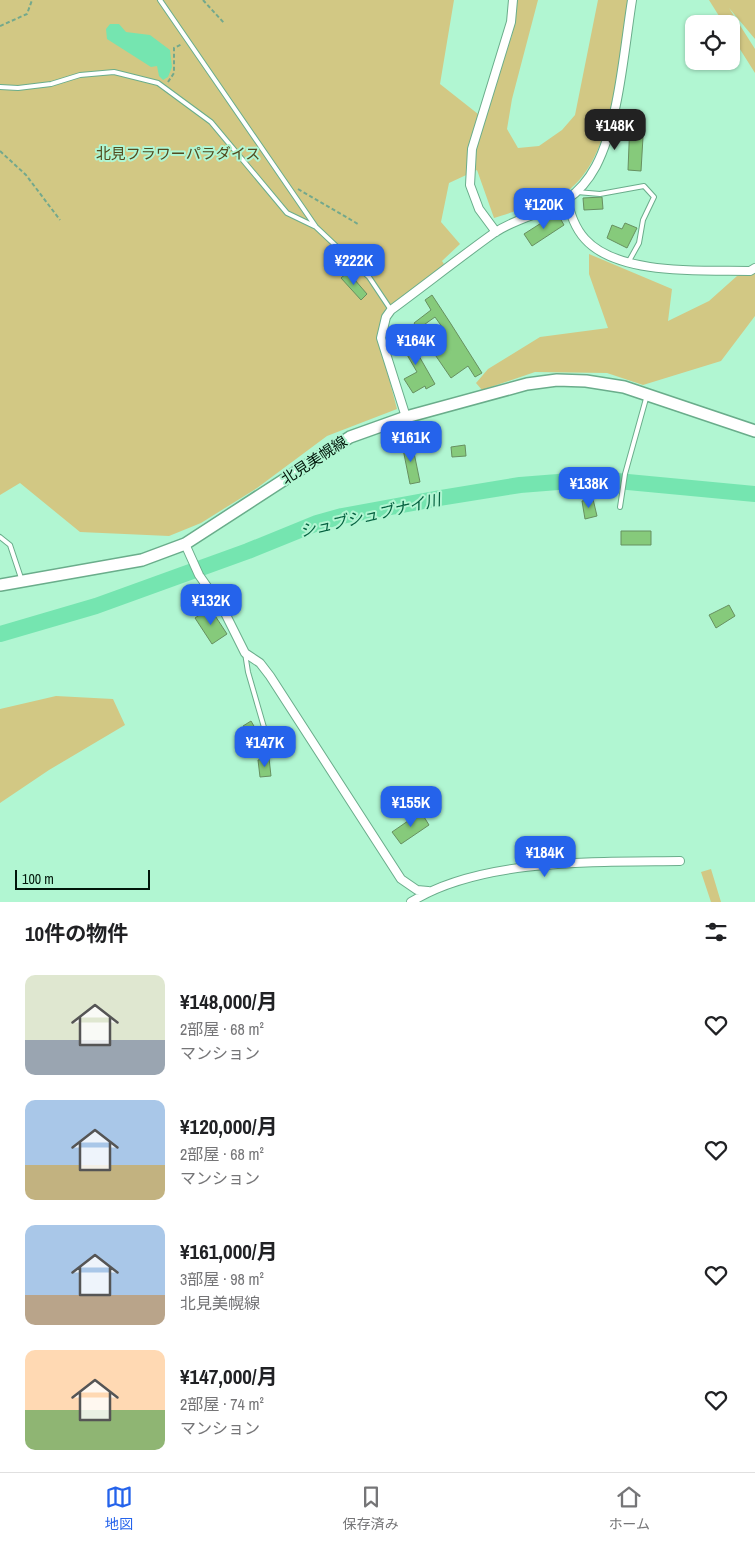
<!DOCTYPE html>
<html lang="ja">
<meta charset="utf-8">
<style>
body{margin:0;font-family:"Archivo Narrow","Noto Sans JP",sans-serif;background:#f2f2f2;color:#202124;height:100vh;display:flex;flex-direction:column;font-size:19px;white-space:nowrap}
*{box-sizing:border-box;margin:0}
p{font-size:16px;color:#757577}
.icon{flex:none;width:28px;height:28px;fill:none;stroke:currentColor;stroke-width:2;stroke-linecap:round;stroke-linejoin:round}
.map{position:relative;height:902px;overflow:hidden}
.drawer{display:flex;flex-direction:column;background:#fff;flex:1}
.drawer>*{flex:none}
.fabs{position:absolute;left:685px;top:15px;display:grid;gap:10px}
.fabs a{display:grid;place-items:center;width:55px;height:55px;border-radius:10px;background:#fff;box-shadow:0 1px 4px #0004;font-size:25px}
.scale{position:absolute;left:15px;bottom:12px;width:135px;box-sizing:border-box;padding-left:5px;border:2px solid #00160a;border-top:0;font-size:14px;line-height:18px;white-space:nowrap;color:#00160a;-webkit-text-stroke:4px #b1f6d2;paint-order:stroke}
.price{position:absolute;translate:-50% -42px;padding:0 11px;border-radius:10px;background:#2563eb;color:#fff;font-size:16px;line-height:32px;filter:drop-shadow(0 1px 2px #0008)}
.price::after{content:'';position:absolute;left:50%;top:30px;width:15px;height:11px;margin-left:-8px;background:inherit;clip-path:polygon(0 0,100% 0,50% 100%)}
.price.active{background:#222;color:#fff}
ul{padding:0;list-style:none}
li{display:flex;align-items:center;gap:15px;height:125px;padding:0 25px}
li span{display:grid;place-items:center;flex:none;width:140px;height:100px;border-radius:10px;color:#555}
li>.icon{margin-inline-start:auto}
span .icon{width:60px;height:60px;fill:#fffc;stroke-width:1}
li b{font-size:21px}
h2{display:flex;justify-content:space-between;align-items:center;height:60px;padding:0 25px;font-size:21px}
.tabs{display:flex;justify-content:space-around;align-items:center;height:70px;border-top:1px solid #e0e0e0;background:#fff;font-size:14px;color:#757577}
.tabs a{display:grid;justify-items:center;gap:2px}
.tabs .active{color:#2563eb}
.map>svg:first-child{display:block}
.green{fill:#d2c884}
.water{fill:#75e5b0}
.lines{fill:none;stroke-linecap:round;stroke-linejoin:round}
.river{stroke:#75e5b0;stroke-width:16}
.building{fill:#86ca7b;stroke:#679060}
.service-casing{stroke:#6aad8b;stroke-width:6}
.minor-casing{stroke:#6aad8b;stroke-width:10}
.secondary-casing{stroke:#6aad8b;stroke-width:14}
.path{stroke:#73a88c;stroke-width:2;stroke-dasharray:4 2.5;stroke-linecap:butt}
.service{stroke:#fff;stroke-width:4}
.minor{stroke:#fff;stroke-width:8}
.secondary{stroke:#fff;stroke-width:11}
.labels{text-anchor:middle;dominant-baseline:central;stroke-width:4;stroke-linejoin:round;paint-order:stroke}
.park-label{font-size:15px;fill:#524b1f;stroke:#b1f6d2}
.street-label{font-size:15px;fill:#00160a;stroke:#b1f6d2}
.water-label{font-size:16px;font-style:italic;fill:#056140;stroke:#b1f6d2}
</style>
<div class="map">
<svg width="755" height="902" viewBox="0 0 755 902">
<rect width="100%" height="100%" fill="#b1f6d2"/>
<path class="green" d="M0 0H454L440 84 478 114 512 36 515 0H538L512 99 507 129 518 148 539 146 562 130 575 115 598 0H628C619 55 615 159 566 192 554 201 511 212 494 218L477 170 449 183 441 222 460 244 442 261 444 264 384 313 378 336 397 409 327 436 257 488 201 523 169 536 80 532 20 483 0 495Z
M709 0H755V39L729 8 755 49V73L731 35V24H724Z
M589 254 672 289 668 321 709 301 737 276 755 268V316L721 361 643 385 607 373 535 372 482 390 476 383 488 369 540 337 608 328 589 274Z
M56 696 113 699 125 725 49 770 0 803V709Z
M711 869 721 902H711L701 872Z"/>
<path class="water" d="M110 24H119L126 32 150 35 170 50 172 67 168 77 163 80 159 76 157 66 151 67 107 39 106 29Z"/>
<g class="lines">
<path class="river" d="M0 634 96 606 248 551 317 523 342 516 440 498 520 485 596 479 755 494"/>
</g>
<path class="building" d="M630 120H644L641 171 628 170Z
M602 197 603 209 584 210 583 198Z
M557 213 564 225 532 246 524 234Z
M625 223 637 228 627 248 607 238 612 225 622 229Z
M348 272 367 294 361 300 341 278Z
M432 295 451 324 482 373 475 377 468 366 451 378 427 343 445 331 435 317 418 329 414 323 431 310 425 300Z
M403 328 435 384 426 389 425 386 413 393 404 379 417 372 406 353 409 352 396 332Z
M412 443 420 482 410 484 402 444Z
M465 445 466 456 452 457 451 447Z
M593 499 597 516 585 519 582 501Z
M621 531H651V545H621Z
M729 605 735 616 716 628 709 615Z
M210 608 227 634 212 644 195 618Z
M251 721 258 733 245 739 241 732 245 729 243 726Z
M269 758 271 776 260 777 258 760Z
M421 812 429 825 401 844 392 832Z"/>
<g class="lines">
<defs>
<path id="service" d="M160 0 316 227 369 277 391 310
M0 87 18 88 51 84 80 75 114 72 158 83 211 122 287 213 314 226
M577 192 600 194 644 186 654 197 643 220 639 243 629 261
M620 507 625 474 647 395
M0 537 10 545 22 581
M245 653 248 672 270 748"/>
<path id="minor" d="M567 201C571 215 575 228 585 239 618 276 704 270 750 271L755 268
M496 232 479 209 470 185 472 149 511 22 513 0
M406 417 381 338 386 317 391 310C425 285 459 258 494 233 533 207 569 216 596 166 619 122 624 50 632 0
M185 544 199 575 224 611 245 653 260 663 270 676 401 879 417 890 428 891
M411 902C481 858 598 862 680 861"/>
<path id="secondary" d="M0 585 142 560 185 544 350 437 406 417 527 384 557 380 586 381 624 387 755 431"/>
</defs>
<use href="#service" class="service-casing"/>
<use href="#minor" class="minor-casing"/>
<use href="#secondary" class="secondary-casing"/>
<path class="path" d="M203 0 224 23
M0 26 27 14 32 0
M168 82 174 73V48L182 44
M0 151 26 175 60 220
M298 189 358 224"/>
<use href="#service" class="service"/>
<use href="#minor" class="minor"/>
<use href="#secondary" class="secondary"/>
</g>
<g class="labels">
<g class="park-label">
<text x="178" y="153">北見フラワーパラダイス</text>
</g>
<g class="street-label">
<text transform="translate(314 460) rotate(-33)">北見美幌線</text>
</g>
<g class="water-label">
<text transform="translate(370 515) rotate(-13)">シュブシュブナイ川</text>
</g>
</g>
</svg>
<div class="fabs">
<a><svg class="icon" aria-label="locate" viewBox="0 0 24 24"><circle cx="12" cy="12" r="6"/><path d="M12 2v4M12 18v4M2 12h4M18 12h4"/></svg></a>
</div>
<div class="scale">100 m</div>
<b class="price active" style="left:615px;top:151px">¥148K</b>
<b class="price" style="left:544px;top:230px">¥120K</b>
<b class="price" style="left:354px;top:286px">¥222K</b>
<b class="price" style="left:416px;top:366px">¥164K</b>
<b class="price" style="left:411px;top:463px">¥161K</b>
<b class="price" style="left:589px;top:509px">¥138K</b>
<b class="price" style="left:211px;top:626px">¥132K</b>
<b class="price" style="left:265px;top:768px">¥147K</b>
<b class="price" style="left:411px;top:828px">¥155K</b>
<b class="price" style="left:545px;top:878px">¥184K</b>
</div>
<section class="drawer">
<h2>10件の物件<svg class="icon" aria-label="filters" viewBox="0 0 24 24"><path d="M4 7h16M4 17h16"/><circle cx="9" cy="7" r="2"/><circle cx="15" cy="17" r="2"/></svg></h2>
<ul>
<li><span style="background:linear-gradient(#dfe7d0 65%,#9aa5b1 0)"><svg class="icon" aria-label="home" viewBox="0 0 24 24"><path d="M3 11l9-7 9 7M6 9v11h12V9"/></svg></span><div><b>¥148,000/月</b><p>2部屋 · 68 m²</p><p>マンション</p></div><svg class="icon" aria-label="heart" viewBox="0 0 24 24"><path d="M12 20l-8-8c-3-5 5-10 8-4 3-6 11-1 8 4z"/></svg></li>
<li><span style="background:linear-gradient(#a9c7e8 65%,#c2b280 0)"><svg class="icon" aria-label="home" viewBox="0 0 24 24"><path d="M3 11l9-7 9 7M6 9v11h12V9"/></svg></span><div><b>¥120,000/月</b><p>2部屋 · 68 m²</p><p>マンション</p></div><svg class="icon" aria-label="heart" viewBox="0 0 24 24"><path d="M12 20l-8-8c-3-5 5-10 8-4 3-6 11-1 8 4z"/></svg></li>
<li><span style="background:linear-gradient(#a9c7e8 70%,#b9a48a 0)"><svg class="icon" aria-label="home" viewBox="0 0 24 24"><path d="M3 11l9-7 9 7M6 9v11h12V9"/></svg></span><div><b>¥161,000/月</b><p>3部屋 · 98 m²</p><p>北見美幌線</p></div><svg class="icon" aria-label="heart" viewBox="0 0 24 24"><path d="M12 20l-8-8c-3-5 5-10 8-4 3-6 11-1 8 4z"/></svg></li>
<li><span style="background:linear-gradient(#ffd9b3 60%,#8fb573 0)"><svg class="icon" aria-label="home" viewBox="0 0 24 24"><path d="M3 11l9-7 9 7M6 9v11h12V9"/></svg></span><div><b>¥147,000/月</b><p>2部屋 · 74 m²</p><p>マンション</p></div><svg class="icon" aria-label="heart" viewBox="0 0 24 24"><path d="M12 20l-8-8c-3-5 5-10 8-4 3-6 11-1 8 4z"/></svg></li>
</ul>
</section>
<nav class="tabs">
<a class="active"><svg class="icon" aria-label="map" viewBox="0 0 24 24"><path d="M3 6l6-2 6 2 6-2v14l-6 2-6-2-6 2zM9 4v14M15 6v14"/></svg>地図</a>
<a><svg class="icon" aria-label="saved" viewBox="0 0 24 24"><path d="M7 4h10v16l-5-4-5 4z"/></svg>保存済み</a>
<a><svg class="icon" aria-label="home" viewBox="0 0 24 24"><path d="M3 11l9-7 9 7M6 9v11h12V9"/></svg>ホーム</a>
</nav>
